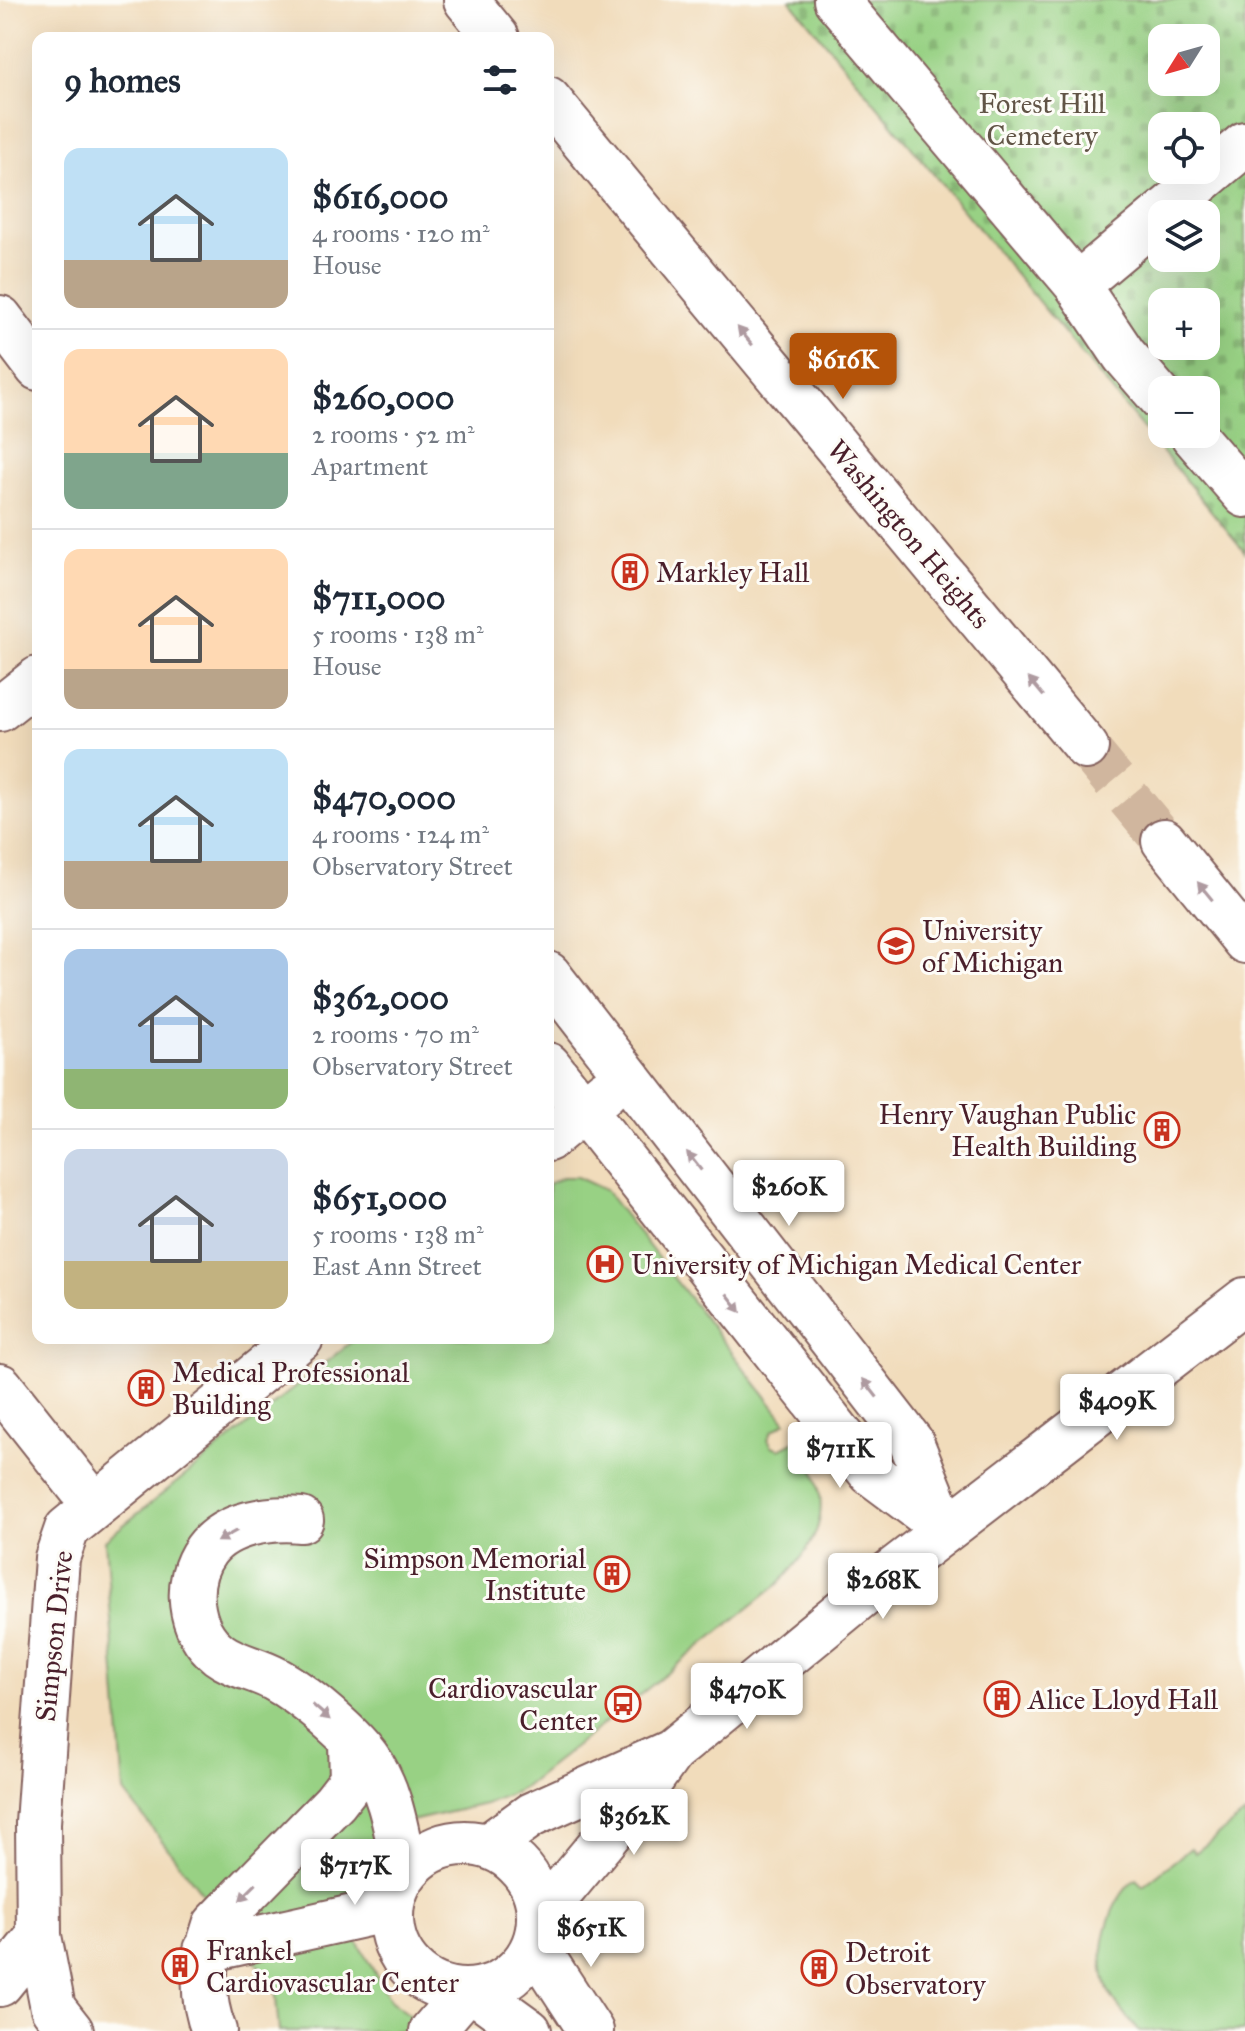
<!DOCTYPE html>
<meta charset="utf-8">
<style>
body{margin:0;font-family:"IM FELL Great Primer",serif;background:#f2f2f3;color:#1f2937;height:100vh;display:flex;flex-direction:column;font-size:30px;white-space:nowrap}
*{box-sizing:border-box;margin:0}
p{font-size:26px;color:#747a83}
.icon{flex:none;width:44px;height:44px;fill:none;stroke:currentColor;stroke-width:2;stroke-linecap:round;stroke-linejoin:round}
.map{position:relative;flex:1;overflow:hidden}
.panel{position:absolute;left:32px;top:32px;width:522px;height:1312px;display:flex;flex-direction:column;background:#fff;border-radius:16px;box-shadow:0 8px 32px #0002}
.panel>*{flex:none}
.needle{width:52px;rotate:233deg}
.fabs{position:absolute;left:1148px;top:24px;display:grid;gap:16px}
.fabs a{display:grid;place-items:center;width:72px;height:72px;border-radius:16px;background:#fff;box-shadow:0 8px 32px #0002;font-size:40px}
.price{position:absolute;translate:-50% -68px;padding:0 18px;border-radius:8px;background:#fff;color:#222;font-size:26px;line-height:52px;filter:drop-shadow(0 2px 4px #0008)}
.price::after{content:'';position:absolute;left:50%;top:48px;width:24px;height:18px;margin-left:-12px;background:inherit;clip-path:polygon(0 0,100% 0,50% 100%)}
.price.selected{background:#b45309;color:#fff}
ul{padding:0;list-style:none}
li{display:flex;align-items:center;gap:24px;height:200px;padding:0 32px}
li+li{border-top:2px solid #e0e1e3}
li span{display:grid;place-items:center;flex:none;width:224px;height:160px;border-radius:16px;color:#555}
li>.icon{margin-inline-start:auto}
span .icon{width:96px;height:96px;fill:#fffc;stroke-width:1}
li b{font-size:34px}
h2{display:flex;justify-content:space-between;align-items:center;height:96px;padding:0 32px;font-size:34px}
.map>svg:first-child{display:block}
.grass{fill:#98d184;stroke:#717858;stroke-width:2}
.cemetery{fill:url(#cemetery-stones);stroke:#717858;stroke-width:2;fill-rule:evenodd}
.lines{fill:none;stroke-linecap:round;stroke-linejoin:round}
.minor-tunnel{stroke:#d0b69e;stroke-width:44;stroke-dasharray:44 22;stroke-linecap:butt}
.minor-casing{stroke:#84615d;stroke-width:48}
.minor{stroke:#fff;stroke-width:44}
.oneway{fill:#ae9aa0}
.labels{text-anchor:middle;dominant-baseline:central;stroke-width:6;stroke-linejoin:round;paint-order:stroke}
.park-label{font-size:28px;fill:#615446;stroke:#fdfcf7}
.street-label{font-size:28px;fill:#4a1f2b;stroke:#fdfcf7}
.poi-label{font-size:28px;fill:#4a1f2b;stroke:#fdfcf7;text-anchor:start}
</style>
<div class="map">
<svg width="1245" height="2031" viewBox="0 0 1245 2031">
<defs>
<pattern id="cemetery-stones" width="16" height="16" patternUnits="userSpaceOnUse" patternTransform="scale(2)"><rect width="16" height="16" fill="#98d184"/><path d="M2 7V4a2 2 0 0 1 4 0v3zM10 15v-3a2 2 0 0 1 4 0v3z" fill="#84b372"/></pattern>
</defs>
<rect width="100%" height="100%" fill="#fdfcf7"/>
<filter id="ink" filterUnits="userSpaceOnUse"><feTurbulence type="fractalNoise" baseFrequency=".0125" numOctaves="2"/><feDisplacementMap in="SourceGraphic" scale="16" xChannelSelector="R" yChannelSelector="G"/><feConvolveMatrix kernelMatrix="1 2 1 2 8 2 1 2 1" color-interpolation-filters="sRGB"/></filter>
<filter id="wash" filterUnits="userSpaceOnUse"><feTurbulence type="fractalNoise" baseFrequency=".006" numOctaves="4" result="noise"/><feDisplacementMap in="SourceGraphic" scale="32" xChannelSelector="R" yChannelSelector="G"/><feGaussianBlur stdDeviation="1.8" result="paint"/><feColorMatrix in="noise" values="0 0 0 0 0 0 0 0 0 0 0 0 0 0 0 0 0 1.4 0 .05"/><feComposite in="paint" operator="in"/></filter>
<g filter="url(#wash)">
<rect width="100%" height="100%" fill="#f1dcbb"/>
<path class="grass" d="M562 1177H577L605 1190 786 1422 772 1431 768 1439 772 1446 780 1449 799 1439C834 1503 827 1536 776 1586L522 1789 485 1804 407 1822 373 1852 348 1926 391 2001 426 2027 422 2031H279L275 1987 124 1792 105 1540 356 1338H548V1184Z
M1245 1814V2031H1139C1128 2018 1115 2005 1108 1990 1094 1957 1108 1900 1136 1879L1143 1886 1191 1848 1195 1853Z"/>
<path class="cemetery" d="M790 0H1245V552ZM1162 38H1206V82H1162ZM1162 126H1206V170H1162ZM1162 214H1206V258H1162ZM1162 302H1206V346H1162ZM1162 390H1206V434H1162Z"/>
</g>
<g filter="url(#ink)">
<g class="lines">
<path class="minor-tunnel" d="M1086 747 1164 841"/>
<defs>
<path id="minor" d="M466 0 497 38
M836 0 1077 285 1124 355 1162 399
M548 99 1086 747
M1077 285 1245 144
M0 318 38 368
M1192 434 1245 495
M0 709 38 679
M1164 841 1245 941
M548 974 911 1442 946 1529
M548 1065 871 1473 946 1529
M548 1139 606 1091
M0 1386 95 1506
M301 1520C270 1517 226 1523 206 1550 183 1581 188 1630 219 1654 235 1666 257 1669 275 1679 303 1694 348 1732 367 1757 391 1789 397 1835 405 1873
M391 1917a74 74 0 1 1 148 0a74 74 0 1 1-148 0Z
M488 1846 531 1815 671 1752
M539 1918 637 1800 671 1752 878 1582 1245 1300
M39 1936 53 2008 71 2031
M535 1945 591 2031
M206 1950 389 1909
M0 1984 39 1936 38 1823 57 1558 67 1529 301 1338
M474 1991 529 2031
M214 2031C200 1996 203 1959 215 1925L335 1802 352 1780 351 1743
M432 2031 466 1991"/>
</defs>
<use href="#minor" class="minor-casing"/>
<use href="#minor" class="minor"/>
</g>
<defs><path id="oneway-solid" d="M-6-.8H1V-3.2L6.5 0L1 3.2V.8H-6Z" transform="scale(2)"/></defs>
<g class="oneway">
<use href="#oneway-solid" transform="translate(745 336) rotate(-130)"/>
<use href="#oneway-solid" transform="translate(1036 687) rotate(-130)"/>
<use href="#oneway-solid" transform="translate(1205 891) rotate(-129)"/>
<use href="#oneway-solid" transform="translate(694 1161) rotate(-128)"/>
<use href="#oneway-solid" transform="translate(734 1303) rotate(52)"/>
<use href="#oneway-solid" transform="translate(870 1388) rotate(-128)"/>
<use href="#oneway-solid" transform="translate(227 1536) rotate(151)"/>
<use href="#oneway-solid" transform="translate(321 1712) rotate(41)"/>
<use href="#oneway-solid" transform="translate(248 1892) rotate(135)"/>
</g>
</g>
<defs>
<symbol id="building-ring" viewBox="-11 -11 22 22"><circle r="9.5" fill="#fdfcf7" stroke="#c8321e" stroke-width="1.5"/><path d="M-4-6H4V6H1V3H-1V6H-4ZM-2.5-4.3h1.7v1.8h-1.7ZM.8-4.3h1.7v1.8H.8ZM-2.5-1h1.7V.8h-1.7ZM.8-1h1.7V.8H.8Z" fill="#c8321e"/></symbol>
<symbol id="university-ring" viewBox="-11 -11 22 22"><circle r="9.5" fill="#fdfcf7" stroke="#c8321e" stroke-width="1.5"/><path d="M0-5L7-2L0 1L-7-2ZM-4 1L0 2.5L4 1V4Q0 6-4 4Z" fill="#c8321e"/></symbol>
<symbol id="hospital-ring" viewBox="-11 -11 22 22"><circle r="9.5" fill="#fdfcf7" stroke="#c8321e" stroke-width="1.5"/><path d="M-5-5h3v3.5h4V-5h3V5h-3V1.5h-4V5h-3Z" fill="#c8321e"/></symbol>
<symbol id="bus-ring" viewBox="-11 -11 22 22"><circle r="9.5" fill="#fdfcf7" stroke="#c8321e" stroke-width="1.5"/><path d="M-5-6H5V4H4V6H2V4H-2V6H-4V4H-5ZM-3.5-4V0h7V-4ZM-3.5 1.2v1.5H-2V1.2ZM2 1.2v1.5H3.5V1.2Z" fill="#c8321e"/></symbol>
</defs>
<g fill-rule="evenodd">
<use href="#building-ring" x="610" y="552" width="40" height="40"/>
<use href="#university-ring" x="876" y="926" width="40" height="40"/>
<use href="#building-ring" x="1142" y="1110" width="40" height="40"/>
<use href="#hospital-ring" x="585" y="1244" width="40" height="40"/>
<use href="#building-ring" x="126" y="1368" width="40" height="40"/>
<use href="#building-ring" x="592" y="1554" width="40" height="40"/>
<use href="#building-ring" x="982" y="1679" width="40" height="40"/>
<use href="#bus-ring" x="603" y="1684" width="40" height="40"/>
<use href="#building-ring" x="160" y="1946" width="40" height="40"/>
<use href="#building-ring" x="799" y="1948" width="40" height="40"/>
</g>
<g class="labels">
<g class="park-label">
<text x="1042" y="103">Forest Hill<tspan x="1042" dy="32">Cemetery</tspan></text>
</g>
<g class="street-label">
<text transform="translate(909 534) rotate(50)">Washington Heights</text>
<text transform="translate(54 1636) rotate(-84)">Simpson Drive</text>
</g>
<g class="poi-label">
<text x="656" y="572">Markley Hall</text>
<text x="922" y="930">University<tspan x="922" dy="32">of Michigan</tspan></text>
<text x="1136" y="1114" text-anchor="end">Henry Vaughan Public<tspan x="1136" dy="32">Health Building</tspan></text>
<text x="631" y="1264">University of Michigan Medical Center</text>
<text x="172" y="1372">Medical Professional<tspan x="172" dy="32">Building</tspan></text>
<text x="586" y="1558" text-anchor="end">Simpson Memorial<tspan x="586" dy="32">Institute</tspan></text>
<text x="597" y="1688" text-anchor="end">Cardiovascular<tspan x="597" dy="32">Center</tspan></text>
<text x="1028" y="1699">Alice Lloyd Hall</text>
<text x="206" y="1950">Frankel<tspan x="206" dy="32">Cardiovascular Center</tspan></text>
<text x="845" y="1952">Detroit<tspan x="845" dy="32">Observatory</tspan></text>
</g>
</g>
</svg>
<div class="fabs">
<a><svg class="needle" viewBox="-14 -14 28 28"><path d="M0-13l5 13h-10z" fill="#e53935"/><path d="M0 13l5-13h-10z" fill="#747a83"/></svg></a>
<a><svg class="icon" aria-label="locate" viewBox="0 0 24 24"><circle cx="12" cy="12" r="6"/><path d="M12 2v4M12 18v4M2 12h4M18 12h4"/></svg></a>
<a><svg class="icon" aria-label="layers" viewBox="0 0 24 24"><path d="M12 4l9 5-9 5-9-5zM3 14l9 5 9-5"/></svg></a>
<a>+</a>
<a>−</a>
</div>
<b class="price selected" style="left:843px;top:401px">$616K</b>
<b class="price" style="left:789px;top:1228px">$260K</b>
<b class="price" style="left:1117px;top:1442px">$409K</b>
<b class="price" style="left:840px;top:1490px">$711K</b>
<b class="price" style="left:883px;top:1621px">$268K</b>
<b class="price" style="left:747px;top:1731px">$470K</b>
<b class="price" style="left:634px;top:1857px">$362K</b>
<b class="price" style="left:355px;top:1907px">$717K</b>
<b class="price" style="left:591px;top:1969px">$651K</b>
<section class="panel">
<h2>9 homes<svg class="icon" aria-label="filters" viewBox="0 0 24 24"><path d="M4 7h16M4 17h16"/><circle cx="9" cy="7" r="2"/><circle cx="15" cy="17" r="2"/></svg></h2>
<ul>
<li><span style="background:linear-gradient(#bfe0f5 70%,#b9a48a 0)"><svg class="icon" aria-label="home" viewBox="0 0 24 24"><path d="M3 11l9-7 9 7M6 9v11h12V9"/></svg></span><div><b>$616,000</b><p>4 rooms · 120 m²</p><p>House</p></div></li>
<li><span style="background:linear-gradient(#ffd9b3 65%,#7fa58c 0)"><svg class="icon" aria-label="home" viewBox="0 0 24 24"><path d="M3 11l9-7 9 7M6 9v11h12V9"/></svg></span><div><b>$260,000</b><p>2 rooms · 52 m²</p><p>Apartment</p></div></li>
<li><span style="background:linear-gradient(#ffd9b3 75%,#b9a48a 0)"><svg class="icon" aria-label="home" viewBox="0 0 24 24"><path d="M3 11l9-7 9 7M6 9v11h12V9"/></svg></span><div><b>$711,000</b><p>5 rooms · 138 m²</p><p>House</p></div></li>
<li><span style="background:linear-gradient(#bfe0f5 70%,#b9a48a 0)"><svg class="icon" aria-label="home" viewBox="0 0 24 24"><path d="M3 11l9-7 9 7M6 9v11h12V9"/></svg></span><div><b>$470,000</b><p>4 rooms · 124 m²</p><p>Observatory Street</p></div></li>
<li><span style="background:linear-gradient(#a9c7e8 75%,#8fb573 0)"><svg class="icon" aria-label="home" viewBox="0 0 24 24"><path d="M3 11l9-7 9 7M6 9v11h12V9"/></svg></span><div><b>$362,000</b><p>2 rooms · 70 m²</p><p>Observatory Street</p></div></li>
<li><span style="background:linear-gradient(#c9d6e8 70%,#c2b280 0)"><svg class="icon" aria-label="home" viewBox="0 0 24 24"><path d="M3 11l9-7 9 7M6 9v11h12V9"/></svg></span><div><b>$651,000</b><p>5 rooms · 138 m²</p><p>East Ann Street</p></div></li>
</ul>
</section>
</div>
